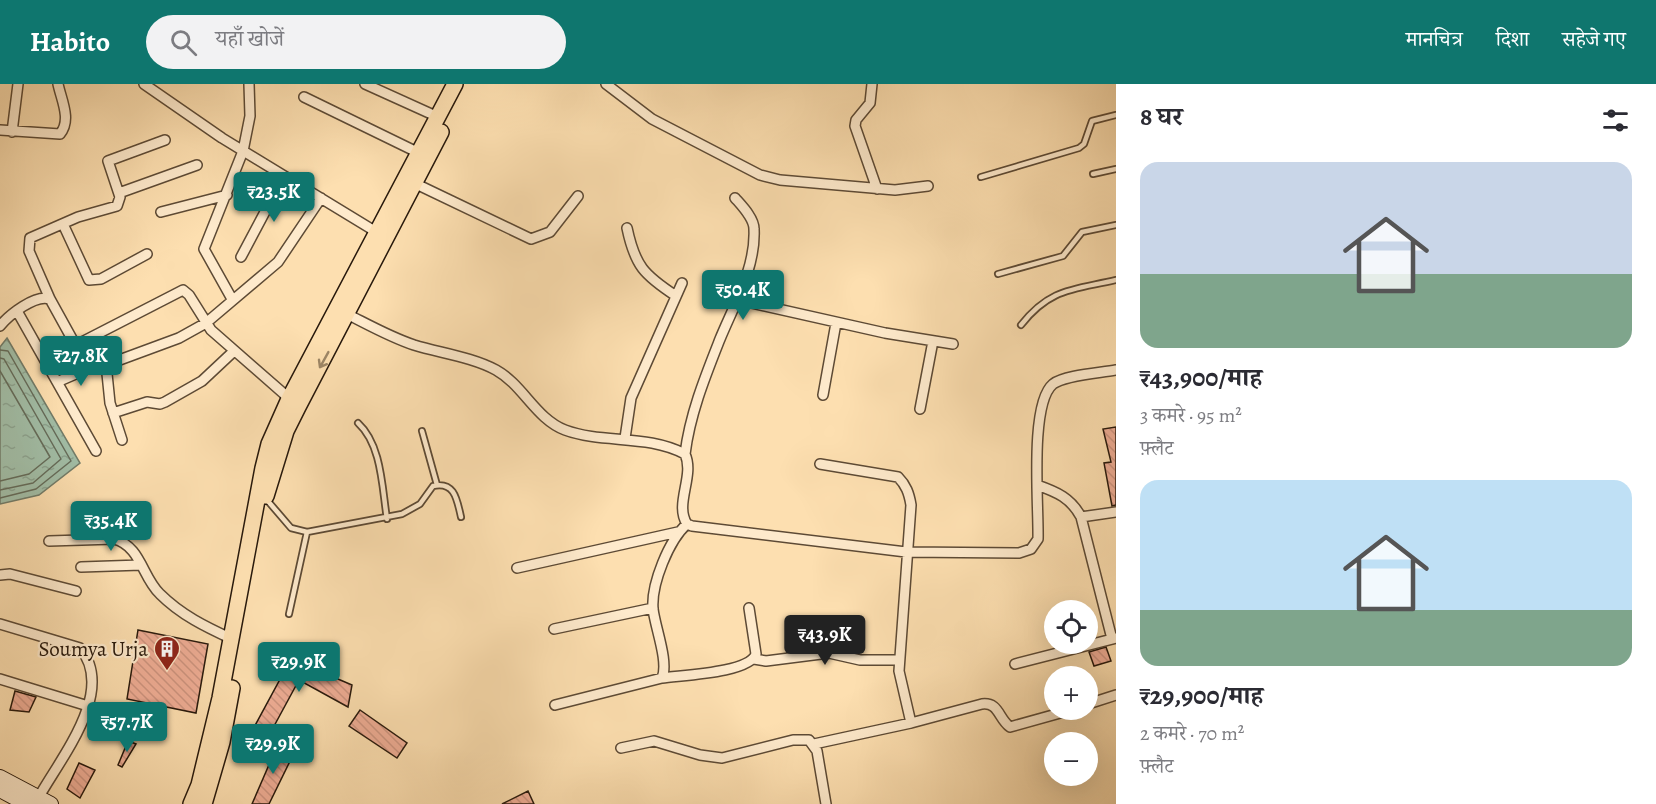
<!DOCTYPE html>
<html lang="hi">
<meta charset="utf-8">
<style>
body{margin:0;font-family:Alegreya,"Noto Serif Devanagari",serif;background:#f2f2f3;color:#2b2b33;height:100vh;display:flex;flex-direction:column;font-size:22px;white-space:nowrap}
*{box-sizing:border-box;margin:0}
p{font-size:20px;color:#7c7c81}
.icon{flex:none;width:33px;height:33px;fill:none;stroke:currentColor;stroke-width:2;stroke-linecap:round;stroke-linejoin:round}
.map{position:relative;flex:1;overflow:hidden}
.details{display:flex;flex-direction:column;background:#fff;width:540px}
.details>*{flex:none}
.buttons{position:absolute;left:1044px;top:516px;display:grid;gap:12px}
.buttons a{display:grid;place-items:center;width:54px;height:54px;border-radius:50%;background:#fff;box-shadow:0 6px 24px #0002;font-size:30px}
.price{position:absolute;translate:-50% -51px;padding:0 14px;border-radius:6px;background:#0f766e;color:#fff;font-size:20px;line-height:39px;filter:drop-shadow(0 2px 3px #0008)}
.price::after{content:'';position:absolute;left:50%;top:36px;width:18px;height:14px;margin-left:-9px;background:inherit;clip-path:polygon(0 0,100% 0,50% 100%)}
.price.current{background:#222;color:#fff}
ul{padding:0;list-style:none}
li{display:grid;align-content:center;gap:12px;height:318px;padding:0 24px}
li span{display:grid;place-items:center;height:186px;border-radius:18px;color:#555}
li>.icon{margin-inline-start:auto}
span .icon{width:108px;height:108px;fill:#fffc;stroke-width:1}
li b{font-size:26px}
h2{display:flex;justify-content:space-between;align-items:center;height:72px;padding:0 24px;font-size:26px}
header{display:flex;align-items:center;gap:36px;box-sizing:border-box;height:84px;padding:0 30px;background:#0f766e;color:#fff}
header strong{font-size:28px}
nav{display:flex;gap:33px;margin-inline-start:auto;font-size:21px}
.search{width:420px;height:54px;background:#f2f2f3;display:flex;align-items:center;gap:15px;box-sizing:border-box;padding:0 21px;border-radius:33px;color:#7c7c81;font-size:22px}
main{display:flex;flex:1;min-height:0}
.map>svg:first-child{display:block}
.water{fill:url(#water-ripples);stroke:#717b68;stroke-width:1.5}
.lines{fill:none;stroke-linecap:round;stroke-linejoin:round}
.shore{stroke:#646b59;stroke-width:1.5}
.building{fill:url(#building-back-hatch);stroke:#28190c;stroke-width:1.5}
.lane-casing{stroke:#5d4a35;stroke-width:8}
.street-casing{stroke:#5d4a35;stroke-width:12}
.secondary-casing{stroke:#28190c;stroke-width:16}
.primary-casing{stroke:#28190c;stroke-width:18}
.lane{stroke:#feeacc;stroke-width:4.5}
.street{stroke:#feeacc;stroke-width:9}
.secondary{stroke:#feeacc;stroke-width:14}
.primary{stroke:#fddfb0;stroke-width:15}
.oneway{stroke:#9d8666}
.labels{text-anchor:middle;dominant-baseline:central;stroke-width:4.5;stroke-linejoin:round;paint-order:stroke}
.poi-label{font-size:21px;fill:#28190c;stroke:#feeacc;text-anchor:end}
</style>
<header>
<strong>Habito</strong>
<div class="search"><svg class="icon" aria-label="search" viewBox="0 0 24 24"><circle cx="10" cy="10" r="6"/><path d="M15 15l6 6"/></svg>यहाँ खोजें</div>
<nav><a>मानचित्र</a><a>दिशा</a><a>सहेजे गए</a></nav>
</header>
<main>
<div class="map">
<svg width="1116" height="720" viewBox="0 0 1116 720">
<defs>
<pattern id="water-ripples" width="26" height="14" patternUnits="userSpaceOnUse" patternTransform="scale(1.5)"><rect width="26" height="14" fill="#a1bda6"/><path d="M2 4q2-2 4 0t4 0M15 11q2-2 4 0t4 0" fill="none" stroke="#8ba28e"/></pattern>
<pattern id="building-back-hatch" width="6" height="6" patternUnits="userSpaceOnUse" patternTransform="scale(1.5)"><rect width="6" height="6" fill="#efad95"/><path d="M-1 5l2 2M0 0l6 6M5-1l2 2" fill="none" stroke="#cd947f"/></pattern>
</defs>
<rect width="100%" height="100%" fill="#fddfb0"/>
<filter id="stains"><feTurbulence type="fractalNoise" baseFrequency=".00333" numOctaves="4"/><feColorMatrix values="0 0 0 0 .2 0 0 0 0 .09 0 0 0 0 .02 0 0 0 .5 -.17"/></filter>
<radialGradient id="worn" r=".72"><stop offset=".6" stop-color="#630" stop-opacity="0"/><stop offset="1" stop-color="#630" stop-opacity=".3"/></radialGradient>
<path class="water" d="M7 254 80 379 39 411 0 420V263Z"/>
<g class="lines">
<path class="shore" d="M0 266 8 267 71 377 36 405 0 414
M0 274 4 275 61 375 33 399 0 406
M0 287 50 373 29 390 0 397"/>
</g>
<path class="building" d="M1116 343V421L1112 422 1104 379 1111 378 1103 345Z
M138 546 208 560 196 629 127 615Z
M1106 563 1111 577 1094 582 1089 568Z
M291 575 352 601 348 623 299 596 267 655 252 647Z
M15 607 36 613 29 628 10 626Z
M360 626 407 659 397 674 349 642Z
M128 657 136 660 122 683 118 681Z
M278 660 294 669 269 720H252Z
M79 679 95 686 80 714 67 705Z
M528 707 534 720H502Z"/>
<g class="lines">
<defs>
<path id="lane" d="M1093 90 1116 85
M981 93 1079 64 1084 60 1092 37 1116 31
M998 190 1063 172 1082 148 1116 141
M1021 241C1050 204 1073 206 1116 196
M358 339C382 361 382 404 387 435
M422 347 437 401
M267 416 291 444 307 448 402 430 420 420 433 402C455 397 457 416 461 433
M289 530 307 448"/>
<path id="street" d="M144 0 222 54 378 149
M365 0 438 33
M606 0 652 35 760 91 780 96 895 106 928 102
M872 0 870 19 856 36 855 42 877 105
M304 13 419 69
M0 46 60 50C72 36 61 15 58 0
M12 48 18 0
M412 98 531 155 550 148 578 112
M119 109 197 81
M161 128 227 111
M63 140 89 196 101 195 147 170
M627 144C635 182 644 191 676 212
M241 173 284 92
M50 215 29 167 30 154 78 133 117 122 120 113 108 77 165 56
M232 215 204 165 243 67 250 32 249 0
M738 216 885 249 953 260
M17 227 96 367
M347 230C369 241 390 253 414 261 440 269 472 273 496 286 523 301 536 335 565 346 603 360 647 350 685 370 695 392 674 420 687 440L692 442 906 468 1019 469 1031 465 1038 455C1039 424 1029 320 1053 300 1065 291 1100 289 1116 286
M0 242C9 231 35 210 50 215L82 273 94 282 114 278 179 254 206 239 278 178 321 114
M76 261 183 206 189 211 211 246 291 316
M106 280 110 319 122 356
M57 298 94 282
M823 311 836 239
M920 325 933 257
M113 329 147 318 160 320 165 318 202 297 234 267
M625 354 631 314 682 199
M685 370C690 330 705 293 720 255 734 221 756 183 754 145 754 134 742 122 735 114
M820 380 898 393C906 401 909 409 911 421L899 587 911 639
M1037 401C1057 408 1071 414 1081 433L1112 555
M1081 433 1116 428
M49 457 114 455C141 462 142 493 160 510 181 531 206 543 232 555
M81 483 141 481
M517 484 678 448
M0 491 10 490 76 507
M0 540 80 564C118 609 56 679 35 720
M554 545 653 524
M754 575 766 577 829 569 860 576H899
M1015 580 1116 554
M662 594C682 591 749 589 756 570L749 524
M0 595 88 622
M1088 620 1116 611
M555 621 662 594C669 578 655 543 653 525 651 500 669 456 687 440
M814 660 911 639 982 620C999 618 998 634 1010 643L1071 626
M621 664 654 657 700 671 722 674 793 656H809L817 667 826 720"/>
<path id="secondary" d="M0 693 51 720
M0 706 26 720"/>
<path id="primary" d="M266 412 286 347 298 323 441 48
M191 720 199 701 220 614 263 384 269 360 289 315 455 0
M204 720 222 658 232 604"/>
</defs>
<use href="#lane" class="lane-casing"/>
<use href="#street" class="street-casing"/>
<use href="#secondary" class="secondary-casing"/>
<use href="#primary" class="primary-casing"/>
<use href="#lane" class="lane"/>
<use href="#street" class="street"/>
<use href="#secondary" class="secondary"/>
<use href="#primary" class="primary"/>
</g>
<defs><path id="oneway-shaft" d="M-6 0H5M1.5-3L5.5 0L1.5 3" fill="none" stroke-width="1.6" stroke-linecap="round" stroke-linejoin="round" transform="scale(1.5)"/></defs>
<use class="oneway" href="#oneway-shaft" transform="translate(324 276) rotate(119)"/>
<defs>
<symbol id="building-pin" viewBox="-11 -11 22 30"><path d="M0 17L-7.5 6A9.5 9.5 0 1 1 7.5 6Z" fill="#8f2418" stroke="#feeacc"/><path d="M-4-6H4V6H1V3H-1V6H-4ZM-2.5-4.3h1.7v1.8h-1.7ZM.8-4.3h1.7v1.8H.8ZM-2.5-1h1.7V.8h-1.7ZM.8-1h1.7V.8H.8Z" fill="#fff"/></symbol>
</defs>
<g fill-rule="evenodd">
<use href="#building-pin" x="152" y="550" width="30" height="40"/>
</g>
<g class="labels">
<g class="poi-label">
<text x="148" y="565">Soumya Urja</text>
</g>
</g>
<rect width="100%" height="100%" filter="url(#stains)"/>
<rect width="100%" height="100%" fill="url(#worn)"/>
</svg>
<div class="buttons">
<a><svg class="icon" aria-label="locate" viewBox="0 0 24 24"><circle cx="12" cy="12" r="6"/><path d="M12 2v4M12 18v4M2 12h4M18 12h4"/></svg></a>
<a>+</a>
<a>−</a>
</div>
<b class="price" style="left:274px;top:139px">₹23.5K</b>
<b class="price" style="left:743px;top:237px">₹50.4K</b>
<b class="price" style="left:81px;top:303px">₹27.8K</b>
<b class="price" style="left:111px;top:468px">₹35.4K</b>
<b class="price current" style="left:825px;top:582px">₹43.9K</b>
<b class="price" style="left:299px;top:609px">₹29.9K</b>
<b class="price" style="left:127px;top:669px">₹57.7K</b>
<b class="price" style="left:273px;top:691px">₹29.9K</b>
</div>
<section class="details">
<h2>8 घर<svg class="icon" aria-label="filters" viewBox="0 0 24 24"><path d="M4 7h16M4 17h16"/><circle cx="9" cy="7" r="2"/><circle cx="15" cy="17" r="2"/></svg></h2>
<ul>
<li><span style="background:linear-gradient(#c9d6e8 60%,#7fa58c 0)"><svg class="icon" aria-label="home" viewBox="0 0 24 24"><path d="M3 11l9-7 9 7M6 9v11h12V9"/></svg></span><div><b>₹43,900/माह</b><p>3 कमरे · 95 m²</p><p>फ़्लैट</p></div></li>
<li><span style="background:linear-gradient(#bfe0f5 70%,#7fa58c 0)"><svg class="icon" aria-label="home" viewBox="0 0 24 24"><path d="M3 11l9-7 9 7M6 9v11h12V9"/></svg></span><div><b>₹29,900/माह</b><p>2 कमरे · 70 m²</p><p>फ़्लैट</p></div></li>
</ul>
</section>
</main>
